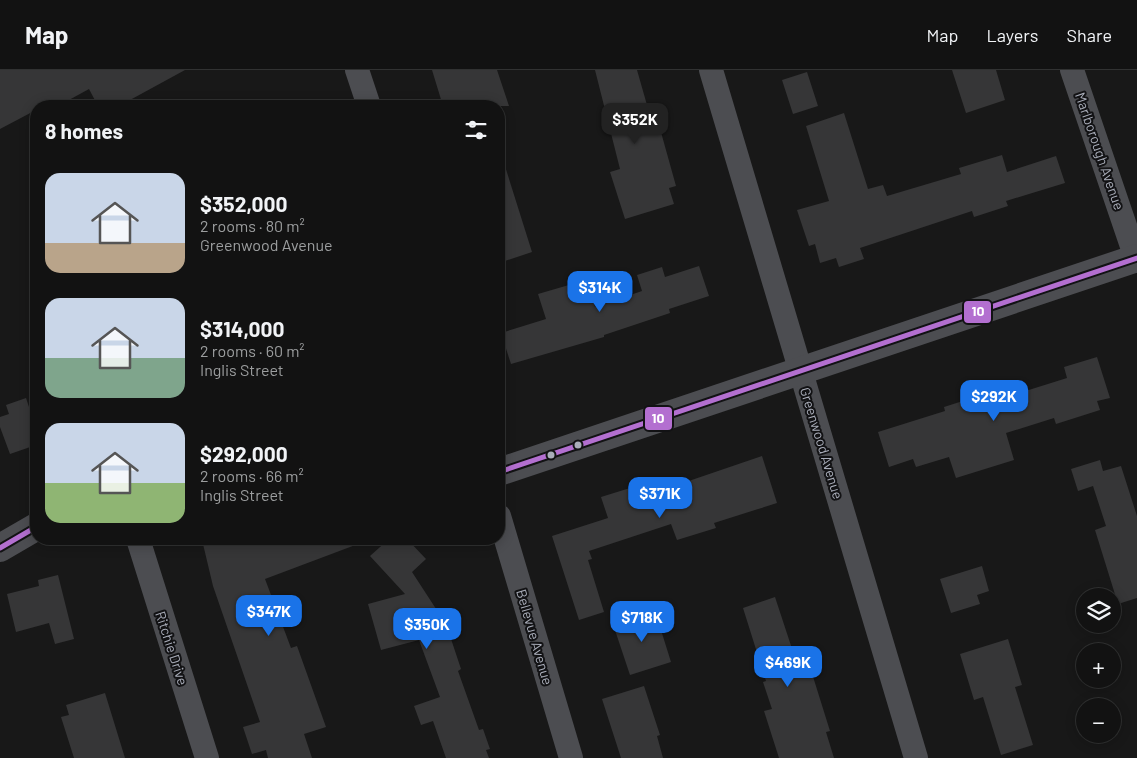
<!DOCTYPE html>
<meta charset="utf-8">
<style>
body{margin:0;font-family:Barlow,sans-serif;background:#1b1b1b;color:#f1f3f6;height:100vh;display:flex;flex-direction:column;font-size:19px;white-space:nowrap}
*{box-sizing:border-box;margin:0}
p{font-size:16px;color:#9c9e9f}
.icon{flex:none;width:28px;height:28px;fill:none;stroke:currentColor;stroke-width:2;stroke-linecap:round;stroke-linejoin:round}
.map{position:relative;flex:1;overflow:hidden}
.details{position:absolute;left:30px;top:30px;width:475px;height:445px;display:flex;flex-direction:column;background:#121212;border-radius:20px;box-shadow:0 2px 12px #0003,0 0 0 1px #313232}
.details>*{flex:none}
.fabs{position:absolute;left:1076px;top:518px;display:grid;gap:10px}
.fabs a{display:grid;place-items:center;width:45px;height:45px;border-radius:50%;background:#121212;box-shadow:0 2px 12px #0003,0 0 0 1px #313232;font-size:25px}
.price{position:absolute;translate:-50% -42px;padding:0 11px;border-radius:10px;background:#1a73e8;color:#fff;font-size:16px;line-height:32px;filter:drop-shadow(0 1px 2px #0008)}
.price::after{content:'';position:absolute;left:50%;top:30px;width:15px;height:11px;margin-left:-8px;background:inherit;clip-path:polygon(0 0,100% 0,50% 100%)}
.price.active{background:#222;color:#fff}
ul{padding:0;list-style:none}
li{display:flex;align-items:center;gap:15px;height:125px;padding:0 15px}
li span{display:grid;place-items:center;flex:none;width:140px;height:100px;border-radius:15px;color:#555}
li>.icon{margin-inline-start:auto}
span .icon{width:60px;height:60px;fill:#fffc;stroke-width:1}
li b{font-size:21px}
h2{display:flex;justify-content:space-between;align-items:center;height:60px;padding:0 15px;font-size:21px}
header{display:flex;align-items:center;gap:30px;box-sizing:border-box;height:70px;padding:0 25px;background:#121212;border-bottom:1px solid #313232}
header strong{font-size:24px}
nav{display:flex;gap:28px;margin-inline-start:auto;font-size:18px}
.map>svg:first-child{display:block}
.building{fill:#363637}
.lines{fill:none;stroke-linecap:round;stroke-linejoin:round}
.minor{stroke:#4c4d51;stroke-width:24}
.tertiary{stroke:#4c4d51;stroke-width:28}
.bus-1-casing{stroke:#121214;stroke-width:9}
.bus-1{stroke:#b36fd0;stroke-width:5}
.bus-dot{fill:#a9adb9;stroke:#121214;stroke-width:2}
.labels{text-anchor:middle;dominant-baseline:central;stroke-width:4;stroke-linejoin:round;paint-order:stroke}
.street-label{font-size:14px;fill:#a9adb9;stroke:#121214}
.line-badge{stroke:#121214;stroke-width:2}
.badge-label{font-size:14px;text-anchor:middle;font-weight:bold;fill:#fff}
</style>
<header>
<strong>Map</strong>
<nav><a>Map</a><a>Layers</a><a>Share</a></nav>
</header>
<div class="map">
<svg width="1137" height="688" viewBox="0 0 1137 688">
<rect width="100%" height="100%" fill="#181818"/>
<path class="building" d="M0 0H185L119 36H98L89 19 58 36H36V40L0 59Z
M432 0H497L509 36H443Z
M595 0H637L653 56 659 55 676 116 669 118 674 134 625 149 610 102 620 99Z
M952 0H996L1005 30 966 43Z
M807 2 818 36 793 44 782 10Z
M844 43 868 119 883 115 887 126 961 104 959 98 1002 85 1007 102 1056 86 1065 113 1006 131 1008 136 974 147 972 141 860 178 864 189 839 197 836 188 820 193 815 174 809 176 797 140 829 131 806 56Z
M504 93 532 182 499 193V94Z
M699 196 709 226 669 239 670 243 604 265V267L511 294 501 263 546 249 538 224 586 210 595 237 642 221 637 205 662 197 665 207Z
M1097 287 1110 328 1097 331 1100 340 1056 354 1054 348 1006 363 1014 390 956 408 949 387 916 397 913 389 889 397 878 362 945 341 944 337 969 329 1010 318 1013 325 1067 308 1064 297Z
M26 328 29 337 36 335V375L10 384 0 357V347L9 344 6 335Z
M762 386 777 433 714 453 716 458 677 470 671 454 589 481 592 489 588 490 604 542 579 550 552 466 608 448 601 427 630 418 631 421 674 408 677 415Z
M1100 390 1103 401 1121 396 1137 446V528L1118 534 1095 460 1106 456 1093 416 1078 421 1071 399Z
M224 469H365L366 471 265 509 291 578 297 576 326 657 304 664 312 688H268L266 680 252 684 243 657 260 652 213 516 203 474Z
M389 469H407L426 489 412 502 455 568 451 569 461 599 458 601 479 660 483 659 490 679 486 680 489 688H446L433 651 421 655 414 636 440 627 419 570 381 580 368 534 405 524 370 486Z
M982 496 989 521 977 525 980 534 951 543 940 509Z
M58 505 74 569 55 574 49 553 16 562 7 524 39 516 38 510Z
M775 527 799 600 810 597 830 661 826 662 834 688H779L764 641 772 639 763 612 766 611 743 538Z
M655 541 671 592 630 605 613 554Z
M1008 569 1022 615 1015 617 1033 675 1001 685 983 627 974 630 960 584Z
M644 616 660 665 657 666 663 688H621L602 629Z
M105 623 125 688H74L61 647 69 645 66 635Z"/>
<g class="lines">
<path class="minor" d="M357 0 369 36
M711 0 916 688
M1072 0 1137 191
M499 446 571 688
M138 469 207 688"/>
<path class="tertiary" d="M499 402 1137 188
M0 478 36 457"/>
<defs>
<path id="bus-1" d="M499 402 1137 188
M0 478 36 457"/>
</defs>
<use href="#bus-1" class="bus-1-casing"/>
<use href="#bus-1" class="bus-1"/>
</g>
<g class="bus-dot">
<circle cx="578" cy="375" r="4.5"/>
<circle cx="551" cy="385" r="4.5"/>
</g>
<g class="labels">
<g class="street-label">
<text transform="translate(1100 81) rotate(71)">Marlborough Avenue</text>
<text transform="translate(822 373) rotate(73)">Greenwood Avenue</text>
<text transform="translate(535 567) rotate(74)">Bellevue Avenue</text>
<text transform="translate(172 578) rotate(72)">Ritchie Drive</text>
</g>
</g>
<g class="line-badge">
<rect x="963" y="230" width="29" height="24" rx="5" fill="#b36fd0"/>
<rect x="644" y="336" width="29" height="25" rx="5" fill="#b36fd0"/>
</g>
<g class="badge-label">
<text x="978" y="246">10</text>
<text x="658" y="353">10</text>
</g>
</svg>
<div class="fabs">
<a><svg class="icon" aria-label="layers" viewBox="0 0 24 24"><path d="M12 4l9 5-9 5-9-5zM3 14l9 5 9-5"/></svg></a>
<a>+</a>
<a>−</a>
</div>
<b class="price active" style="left:635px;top:75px">$352K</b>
<b class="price" style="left:600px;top:243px">$314K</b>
<b class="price" style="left:994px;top:352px">$292K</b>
<b class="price" style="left:660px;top:449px">$371K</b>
<b class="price" style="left:269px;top:567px">$347K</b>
<b class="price" style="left:642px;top:573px">$718K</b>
<b class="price" style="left:427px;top:580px">$350K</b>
<b class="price" style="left:788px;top:618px">$469K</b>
<section class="details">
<h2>8 homes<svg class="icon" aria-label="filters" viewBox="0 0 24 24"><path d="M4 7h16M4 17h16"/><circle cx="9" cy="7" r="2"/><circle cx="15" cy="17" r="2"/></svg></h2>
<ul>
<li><span style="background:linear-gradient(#c9d6e8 70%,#b9a48a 0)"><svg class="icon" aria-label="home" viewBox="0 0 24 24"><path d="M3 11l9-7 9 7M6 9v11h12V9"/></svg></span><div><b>$352,000</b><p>2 rooms · 80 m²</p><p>Greenwood Avenue</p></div></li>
<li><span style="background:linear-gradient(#c9d6e8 60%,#7fa58c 0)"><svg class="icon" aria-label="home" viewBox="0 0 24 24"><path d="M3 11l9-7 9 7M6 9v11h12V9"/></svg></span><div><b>$314,000</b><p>2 rooms · 60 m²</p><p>Inglis Street</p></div></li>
<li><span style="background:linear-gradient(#c9d6e8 60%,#8fb573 0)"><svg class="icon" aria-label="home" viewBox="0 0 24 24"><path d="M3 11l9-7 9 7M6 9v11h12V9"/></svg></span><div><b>$292,000</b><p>2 rooms · 66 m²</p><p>Inglis Street</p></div></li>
</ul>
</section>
</div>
